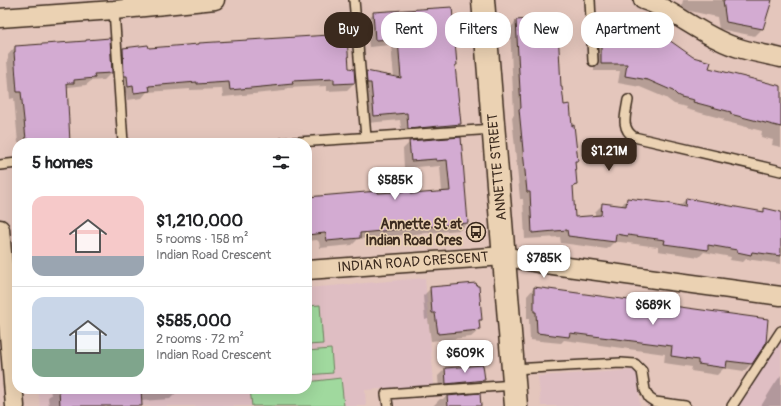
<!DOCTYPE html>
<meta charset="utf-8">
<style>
body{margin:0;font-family:Pangolin,sans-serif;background:#f2f2f2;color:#202124;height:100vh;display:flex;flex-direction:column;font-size:15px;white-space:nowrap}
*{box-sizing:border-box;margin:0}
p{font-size:13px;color:#757577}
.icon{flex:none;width:22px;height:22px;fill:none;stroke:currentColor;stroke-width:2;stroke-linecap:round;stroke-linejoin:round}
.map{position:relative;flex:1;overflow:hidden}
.sheet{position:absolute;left:12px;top:138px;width:300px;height:256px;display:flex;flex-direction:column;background:#fff;border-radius:16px;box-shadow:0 4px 16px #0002}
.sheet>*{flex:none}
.banner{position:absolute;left:324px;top:12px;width:380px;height:36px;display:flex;gap:8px}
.price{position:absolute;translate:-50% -34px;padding:0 9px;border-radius:8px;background:#fff;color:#222;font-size:13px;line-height:26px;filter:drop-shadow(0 1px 2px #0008)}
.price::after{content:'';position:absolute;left:50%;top:24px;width:12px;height:9px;margin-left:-6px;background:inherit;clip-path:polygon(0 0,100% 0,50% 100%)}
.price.active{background:#3b2a1e;color:#fff}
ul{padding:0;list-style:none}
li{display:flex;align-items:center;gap:12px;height:100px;padding:0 20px}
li+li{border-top:1px solid #e0e0e0}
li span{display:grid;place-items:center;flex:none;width:112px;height:80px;border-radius:12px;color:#555}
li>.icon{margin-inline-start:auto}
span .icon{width:48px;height:48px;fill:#fffc;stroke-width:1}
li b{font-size:17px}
h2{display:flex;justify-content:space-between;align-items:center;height:48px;padding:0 20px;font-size:17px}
.chip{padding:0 14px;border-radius:16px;background:#fff;box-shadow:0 4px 16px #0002;font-size:14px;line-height:36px}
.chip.active{background:#3b2a1e;color:#fff}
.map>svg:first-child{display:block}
.built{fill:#dfbec3}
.green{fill:#a0d99e;stroke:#6e825e}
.shadow{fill:#0003}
.building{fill:#d3abd2;stroke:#3b2a1e}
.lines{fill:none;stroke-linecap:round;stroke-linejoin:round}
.lane-casing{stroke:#3b2a1e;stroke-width:12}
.street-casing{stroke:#3b2a1e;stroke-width:21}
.secondary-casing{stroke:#3b2a1e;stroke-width:25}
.lane{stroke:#ebd2b3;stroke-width:9}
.street{stroke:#ebd2b3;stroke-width:18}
.secondary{stroke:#ebd2b3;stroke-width:22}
.labels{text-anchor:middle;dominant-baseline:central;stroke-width:3;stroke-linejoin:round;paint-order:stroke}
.street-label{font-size:14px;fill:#3b2a1e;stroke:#ebd2b3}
.poi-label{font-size:14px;font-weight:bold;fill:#3b2a1e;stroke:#ebd2b3;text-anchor:end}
</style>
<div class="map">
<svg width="781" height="406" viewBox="0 0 781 406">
<rect width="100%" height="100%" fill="#e4c6bc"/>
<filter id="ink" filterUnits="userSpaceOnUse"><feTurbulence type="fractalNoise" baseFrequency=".025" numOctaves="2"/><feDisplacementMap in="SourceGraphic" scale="8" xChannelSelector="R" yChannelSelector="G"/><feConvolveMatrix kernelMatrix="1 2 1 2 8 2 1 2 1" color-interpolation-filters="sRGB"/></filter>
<g filter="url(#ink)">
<path class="built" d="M425 278 434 385 365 390 366 406H40L38 389H307V288Z
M781 337V406H739Z
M637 370 640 406H541L538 376Z"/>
<path class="green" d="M320 305 323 344 307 345V306Z
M331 349 333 373 307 375V351Z
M341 378 344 406H252L250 389H307V382Z"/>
<path class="shadow" d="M683 0H771L762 29 755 36 719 29 717 17 681 9Z
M374 13 454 66 460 124 453 131 402 135 400 120 367 123 360 79 367 72 394 78 391 45 369 47 366 20Z
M601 18 708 69 781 88V147L772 145 773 140 761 137 762 131 723 121 724 119 686 109 687 107 674 104 666 98 640 87 618 83 620 71H594V25Z
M517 21 560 88 563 106 577 161 574 164 576 185 572 189 574 218 595 216V212L603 204 620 207 627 199 679 206 686 199 762 212 765 210 781 213V264L746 259 743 262 730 260 731 257 704 252 699 257 658 251V247L620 242H614L607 249 561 243 560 237 525 239 523 199H520L512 117 514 115 510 28Z
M329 40 348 69 353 70 354 83 347 90 327 91V86L287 88 284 91 223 97 222 89 190 90V89L147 92 142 98 127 100 126 93 121 94 116 56 123 49H148Z
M86 41 111 73 104 80 91 81 86 85 69 87 66 89 69 143H18L14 98 10 99 7 61 8 59V55L15 47 85 42Z
M460 138 467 223 460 230 358 239 352 245 320 248 319 242 317 240 307 241V198L377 194 410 195 442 192 440 166 429 167V166L404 168 403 149 410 142Z
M431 288 481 319 478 322 479 330 471 337 431 341 428 319 425 320 423 296Z
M534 288 751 364 744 371 724 368 717 375 691 371 692 367 664 363 665 354 564 340 561 343 530 340 529 319H527V296Z
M483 366 484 380 476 387 439 391 438 376 445 369Z
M781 375V406H761L774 385Z
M50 389H180L170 399 141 401V406H49L48 397 51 395Z
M479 395 480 406H433L440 399H443L445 397Z"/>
<path class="building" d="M723 0H772L763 29 726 22Z
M452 7 457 65H455L461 124 408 129 407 113 374 116 371 83H367L366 71 401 78 398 39 375 40 373 12Z
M556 17 558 30 561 87H562L564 105 570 104 572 126 574 125 578 161H575L577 185 573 186 575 217 601 215 602 203 626 206 627 198 667 203 685 207 686 198 764 212V208L781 212V256L752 252 751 255 737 252V250L708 245V250L664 244 665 240 628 235V236L616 234 615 242 568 236 567 230 532 233 530 192H527L519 109 521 108 516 20Z
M601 17H628V30L662 35 693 57 711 62 709 68 781 86V127L730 114 731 112 693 102 694 100 681 97 677 95 673 91 648 80 625 76 627 64H601Z
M330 35V39L347 37 349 68 354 69 355 83 334 84V79L292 81 293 84 230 90 229 82 197 84V82L149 86 150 91 134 93 133 86 128 87 127 76H124L123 48 148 45 149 48 199 44V43Z
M110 38 112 73 94 74 95 78 74 80V83H67L70 143H31V139H26L21 92H17L14 52H15V46L86 41V40Z
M461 137 468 223 360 233V238L327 241 326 234 325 233 307 235V197L378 191V193L411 191V194L450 191 447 160 436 161V159L411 161 409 141Z
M476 283 477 286H479L482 320H479L480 330 438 334 435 313H432L430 287Z
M534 287 768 319 766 343 752 364 727 361 726 368 698 364V360L671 356 672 346 570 333 569 337 537 333 536 312H534Z
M483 365 485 380 446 384 445 368Z
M59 389H141L142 406H60Z
M480 393 481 406H448L447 396Z"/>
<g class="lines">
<defs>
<path id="lane" d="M354 0 366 137
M590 0 593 61
M114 10 123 143
M628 100C626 114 620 128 634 137L781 171
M283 143 494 129
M0 165 17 163
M513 369 621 363 635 364 642 371 645 390 649 398 655 402 685 406
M388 406 386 394 515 385
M732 406 781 331"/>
<path id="street" d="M643 0C668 7 694 29 719 40 738 50 760 53 781 58
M0 18 114 10 215 0
M0 229 15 406
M307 270 504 256 538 263 781 296"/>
<path id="secondary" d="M483 0 516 406"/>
</defs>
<use href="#lane" class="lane-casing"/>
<use href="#street" class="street-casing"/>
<use href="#secondary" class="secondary-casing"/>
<use href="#lane" class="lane"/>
<use href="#street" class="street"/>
<use href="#secondary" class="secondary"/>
</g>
</g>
<defs>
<symbol id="bus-ring" viewBox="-11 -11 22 22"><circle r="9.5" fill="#ebd2b3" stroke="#3b2a1e" stroke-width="1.5"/><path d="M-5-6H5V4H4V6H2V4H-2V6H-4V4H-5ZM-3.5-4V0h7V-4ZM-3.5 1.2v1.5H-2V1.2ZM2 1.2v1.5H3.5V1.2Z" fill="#3b2a1e"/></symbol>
</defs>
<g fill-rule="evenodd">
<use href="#bus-ring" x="465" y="221" width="22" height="22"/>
</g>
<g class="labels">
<g class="street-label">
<text transform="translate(497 167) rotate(-95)">ANNETTE STREET</text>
<text transform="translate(413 262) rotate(-4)">INDIAN ROAD CRESCENT</text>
</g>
<g class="poi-label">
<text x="462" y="224">Annette St at<tspan x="462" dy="16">Indian Road Cres</tspan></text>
</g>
</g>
</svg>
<b class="price active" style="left:609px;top:172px">$1.21M</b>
<b class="price" style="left:395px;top:201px">$585K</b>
<b class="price" style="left:544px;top:279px">$785K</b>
<b class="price" style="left:653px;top:326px">$689K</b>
<b class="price" style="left:465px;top:374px">$609K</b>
<div class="banner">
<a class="chip active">Buy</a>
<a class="chip">Rent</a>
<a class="chip">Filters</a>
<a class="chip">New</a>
<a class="chip">Apartment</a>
</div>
<section class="sheet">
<h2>5 homes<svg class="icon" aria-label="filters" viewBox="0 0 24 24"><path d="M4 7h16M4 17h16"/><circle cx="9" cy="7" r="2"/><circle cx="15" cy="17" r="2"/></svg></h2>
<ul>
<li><span style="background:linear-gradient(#f6c9c9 75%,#9aa5b1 0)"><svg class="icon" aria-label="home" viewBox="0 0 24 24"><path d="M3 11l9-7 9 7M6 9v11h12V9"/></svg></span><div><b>$1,210,000</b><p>5 rooms · 158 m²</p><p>Indian Road Crescent</p></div></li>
<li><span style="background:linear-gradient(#c9d6e8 65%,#7fa58c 0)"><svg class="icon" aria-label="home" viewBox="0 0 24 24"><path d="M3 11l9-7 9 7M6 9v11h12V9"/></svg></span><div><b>$585,000</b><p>2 rooms · 72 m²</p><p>Indian Road Crescent</p></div></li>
</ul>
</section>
</div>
